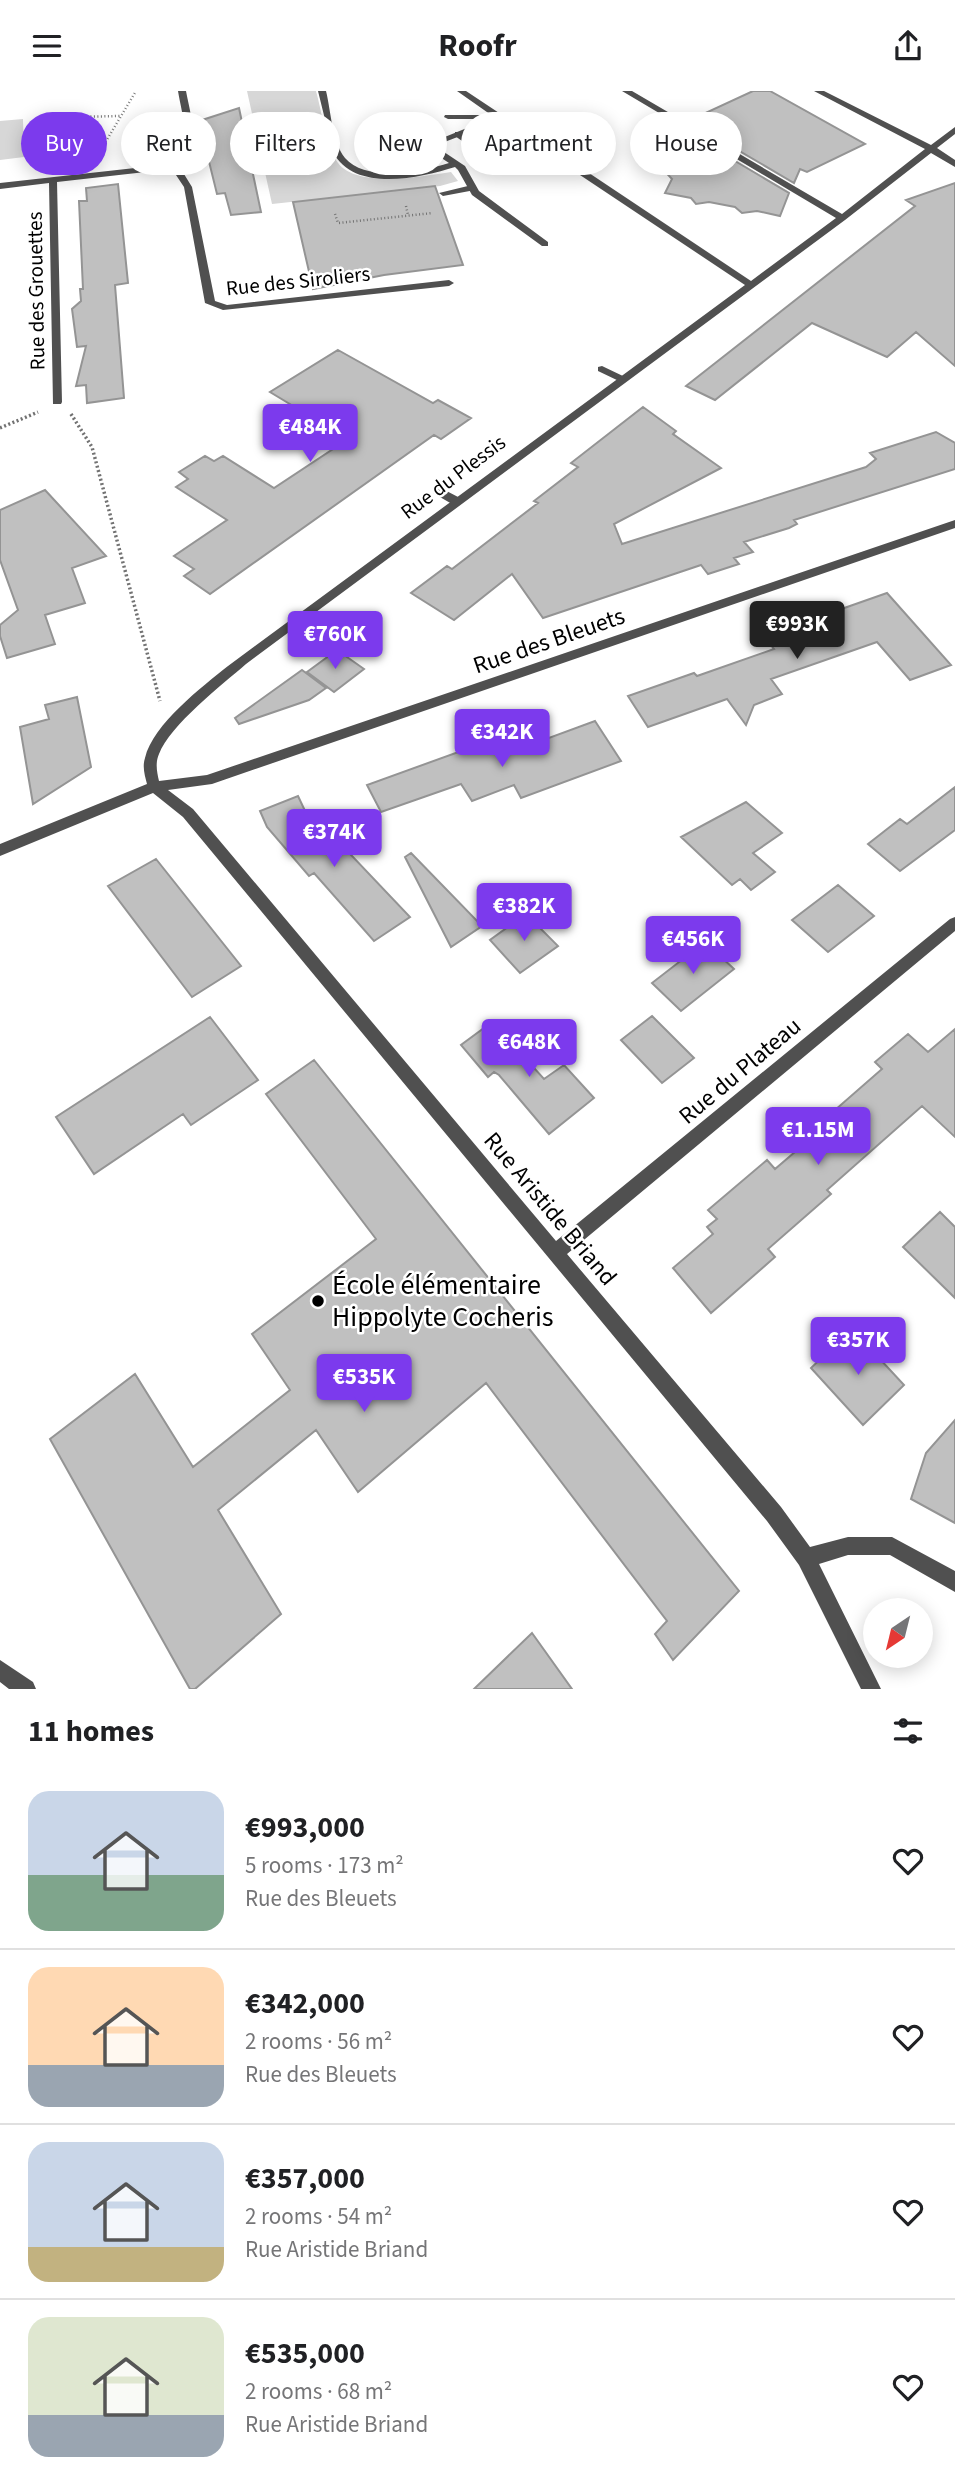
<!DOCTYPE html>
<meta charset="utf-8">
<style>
body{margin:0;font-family:"Source Sans 3",sans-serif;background:#f6f6f6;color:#202124;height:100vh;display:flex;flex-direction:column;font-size:26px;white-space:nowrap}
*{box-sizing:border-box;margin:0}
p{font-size:23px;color:#757577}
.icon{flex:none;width:38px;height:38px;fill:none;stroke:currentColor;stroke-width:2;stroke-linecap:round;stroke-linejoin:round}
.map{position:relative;height:1598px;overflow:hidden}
.drawer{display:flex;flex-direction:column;background:#fff;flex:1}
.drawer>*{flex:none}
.banner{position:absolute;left:21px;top:21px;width:914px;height:63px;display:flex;gap:14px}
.needle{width:46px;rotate:215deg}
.fabs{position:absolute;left:863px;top:1507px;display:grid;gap:14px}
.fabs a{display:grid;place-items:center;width:70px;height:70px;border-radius:50%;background:#fff;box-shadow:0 4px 18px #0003;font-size:35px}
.price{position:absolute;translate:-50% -60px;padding:0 16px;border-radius:7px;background:#7c3aed;color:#fff;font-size:23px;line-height:46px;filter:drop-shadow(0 2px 4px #0008)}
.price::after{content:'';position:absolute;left:50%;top:42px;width:21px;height:16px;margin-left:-10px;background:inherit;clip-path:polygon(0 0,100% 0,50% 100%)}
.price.on{background:#222;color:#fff}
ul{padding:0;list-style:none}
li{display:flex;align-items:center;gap:21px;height:175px;padding:0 28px}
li+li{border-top:2px solid #e0e0e0}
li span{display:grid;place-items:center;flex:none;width:196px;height:140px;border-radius:21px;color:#555}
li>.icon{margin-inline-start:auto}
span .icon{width:84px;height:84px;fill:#fffc;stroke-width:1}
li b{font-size:30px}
h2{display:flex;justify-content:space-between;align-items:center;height:84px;padding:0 28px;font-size:30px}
.tag{padding:0 24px;border-radius:32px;background:#fff;box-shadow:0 4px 18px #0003;font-size:24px;line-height:63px}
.tag.on{background:#7c3aed;color:#fff}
header{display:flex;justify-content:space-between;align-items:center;height:91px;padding:0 28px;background:#fff;font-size:32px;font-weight:700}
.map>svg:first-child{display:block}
.green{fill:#d7d7d7}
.building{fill:#c0c0c0;stroke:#949494;stroke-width:2}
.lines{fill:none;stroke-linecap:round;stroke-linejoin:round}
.path-far1{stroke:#727272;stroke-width:2.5;stroke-dasharray:1 2.5;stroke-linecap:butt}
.path{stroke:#727272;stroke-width:3.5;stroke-dasharray:2 2.5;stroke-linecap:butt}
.lane{fill:#505050;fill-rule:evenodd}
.street{fill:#505050;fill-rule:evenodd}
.poi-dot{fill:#000;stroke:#fff;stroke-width:2.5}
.labels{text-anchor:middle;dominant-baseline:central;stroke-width:5;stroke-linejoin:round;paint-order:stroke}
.far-street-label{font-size:21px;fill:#000;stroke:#fff}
.street-label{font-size:24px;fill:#000;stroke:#fff}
.near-poi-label{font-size:28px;fill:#000;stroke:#fff;text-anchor:start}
</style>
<header><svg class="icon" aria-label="menu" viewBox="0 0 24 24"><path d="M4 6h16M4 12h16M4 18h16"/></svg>Roofr<svg class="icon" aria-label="share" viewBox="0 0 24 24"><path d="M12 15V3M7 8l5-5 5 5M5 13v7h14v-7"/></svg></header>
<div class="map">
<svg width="955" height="1598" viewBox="0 0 955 1598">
<rect width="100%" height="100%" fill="#fff"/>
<path class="green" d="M247 0H316C322 21 325 50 336 69 353 99 422 85 451 81L458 90 440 95 272 113Z
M23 28 24 66 0 69V30Z"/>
<path class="building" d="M753 0H770L865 53 807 81 800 78 794 92 688 30Z
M239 17 261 121 231 124 225 102 217 103 199 30Z
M676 35 789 102 780 125 757 120 742 122 735 116 709 111 696 113 691 107 665 102 672 88 639 52Z
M955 92V275L916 241 887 266 812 232 715 309 686 295 915 115 906 109Z
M118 93 128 192 115 194 124 307 87 312 86 294 76 295 86 255 77 256 72 218 81 210 80 198H83L79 110H87L86 97Z
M435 95 463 174 384 184 313 198 293 111Z
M338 259 433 312 438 309 471 327 441 348 434 344 210 503 184 485 194 478 174 465 227 429 176 396 188 388 179 381 205 365 214 370 223 365 274 397 333 358 293 334 308 324 270 301Z
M643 316 676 340 673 343 721 377 614 433 622 453 866 376 876 368 870 362 936 341 955 352V378L794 429 797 433 789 437 744 451 753 461 734 467 739 473 708 483 701 474 543 527 512 483 454 529 411 502 447 475 452 478 538 412 534 410 578 376 571 372Z
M45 399 106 465 72 477 85 512 45 524 55 553 7 567 0 545V534L18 519 0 469V419Z
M887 502 951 574 910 589 877 551 771 588 782 603 754 614 746 634 727 608 648 636 628 605 694 582 697 585 774 558 770 553 816 536 810 529Z
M337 559 364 578 334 601 307 581Z
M302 579 326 597 309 609 239 633 235 627Z
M77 606 91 676 33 713 20 636 49 628 45 614Z
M595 630 621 670 521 707 514 694 472 710 461 693 381 721 367 694 489 650 500 665Z
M955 696V739L900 780 868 753 900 728 907 733Z
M298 705 322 756 335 747 410 826 374 850 314 782 309 785 267 736 260 720Z
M746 711 782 742 753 762 775 781 751 799 740 788 732 794 681 746Z
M411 762 482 835 451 856 405 766Z
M156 768 241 875 192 906 108 795Z
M838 794 874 825 828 861 792 829Z
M526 823 558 855 520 882 490 849Z
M705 851 734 878 681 920 652 892Z
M652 925 694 967 662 992 621 949Z
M210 926 258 989 191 1034 183 1023 94 1083 56 1026Z
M492 931 544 988 564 974 594 1007 549 1043 499 984 494 981 488 986 461 954Z
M955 938V1046L922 1015 827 1099 831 1103 768 1158 775 1166 711 1222 673 1177 713 1143 707 1136 717 1128 708 1119 767 1069 775 1078 823 1037 819 1033 882 978 875 971 908 943 928 961Z
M314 969 739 1500 673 1569 655 1543 667 1530 486 1292 358 1401 316 1339 218 1419 281 1523 195 1598H190L50 1348 135 1283 193 1376 290 1299 252 1243 376 1148 266 1003Z
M940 1121 955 1136V1207L903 1156Z
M852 1238 904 1294 863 1334 811 1277Z
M955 1329V1432L911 1408 926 1362Z
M532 1542 572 1598H474Z"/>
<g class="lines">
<path class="path-far1" d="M72 31 71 26 121 25
M102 57 136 0
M406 115 408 124
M335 123 338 132 433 122"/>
<path class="path" d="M71 323 92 356 160 610
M0 337 38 321"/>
<path class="lane" d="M445 24H501L505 26 501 28H448L444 26Z
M455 41H461L479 55 472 57 455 45Z
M472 94 475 95V99L443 105 439 102Z
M602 275 625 286 626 288 621 291 598 280V276Z
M437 395 460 407V413H452L433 402V396Z
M0 1569 33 1591 36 1598H9L0 1591Z"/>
<path class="street" d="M178 0H186C191 26 201 55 179 75L192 96 215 210 227 214 449 189 454 192 449 195 223 219 205 212 184 96 172 78 57 91 62 311 61 313H53L49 92 0 98V92L171 73C193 53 182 25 178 0Z
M318 0H326C331 20 332 51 345 67 366 92 423 80 449 72L431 60 430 52 494 26 457 0H466L751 190 836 127 622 0H632L842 123 925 58 814 0H824L931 54 955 36V43L937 57 955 69V76L931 62 845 129 246 573C222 594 170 634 159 663 155 672 157 681 159 690L207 684 955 429V437L212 693 168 699 193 718 556 1150 950 828 955 826V840L567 1163 781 1416 810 1456 848 1446H892L955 1480V1501L890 1464H848L819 1473 881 1598H861L799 1474 767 1430 183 726 153 702 0 765V753L147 693C145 685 142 676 145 667 153 633 202 596 228 575L745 194 499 30 442 52 438 57 465 75 479 100 548 151V155H542L472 104 458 79 455 76C420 87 354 102 333 61Z"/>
</g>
<circle class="poi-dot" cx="318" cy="1210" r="7"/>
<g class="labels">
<g class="far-street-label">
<text transform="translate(298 190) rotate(-6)">Rue des Siroliers</text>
<text transform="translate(36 200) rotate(-91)">Rue des Grouettes</text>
<text transform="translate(453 386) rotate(-37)">Rue du Plessis</text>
</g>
<g class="street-label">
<text transform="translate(549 550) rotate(-19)">Rue des Bleuets</text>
<text transform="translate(740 980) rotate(-40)">Rue du Plateau</text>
<text transform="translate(550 1118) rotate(50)">Rue Aristide Briand</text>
</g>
<g class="near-poi-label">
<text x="332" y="1194">École élémentaire<tspan x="332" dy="32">Hippolyte Cocheris</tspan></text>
</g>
</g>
</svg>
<div class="fabs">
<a><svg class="needle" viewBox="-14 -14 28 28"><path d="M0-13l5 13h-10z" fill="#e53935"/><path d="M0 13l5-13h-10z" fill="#757577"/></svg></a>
</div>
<b class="price" style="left:310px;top:373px">€484K</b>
<b class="price on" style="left:797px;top:570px">€993K</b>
<b class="price" style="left:335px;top:580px">€760K</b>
<b class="price" style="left:502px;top:678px">€342K</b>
<b class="price" style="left:334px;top:778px">€374K</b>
<b class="price" style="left:524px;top:852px">€382K</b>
<b class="price" style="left:693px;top:885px">€456K</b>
<b class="price" style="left:529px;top:988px">€648K</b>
<b class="price" style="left:818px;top:1076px">€1.15M</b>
<b class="price" style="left:858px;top:1286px">€357K</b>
<b class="price" style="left:364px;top:1323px">€535K</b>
<div class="banner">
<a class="tag on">Buy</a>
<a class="tag">Rent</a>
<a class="tag">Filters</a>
<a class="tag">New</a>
<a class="tag">Apartment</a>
<a class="tag">House</a>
</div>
</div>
<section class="drawer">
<h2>11 homes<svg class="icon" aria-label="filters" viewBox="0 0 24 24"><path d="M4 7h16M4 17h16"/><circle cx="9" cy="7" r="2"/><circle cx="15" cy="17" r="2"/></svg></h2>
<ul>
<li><span style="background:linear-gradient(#c9d6e8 60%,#7fa58c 0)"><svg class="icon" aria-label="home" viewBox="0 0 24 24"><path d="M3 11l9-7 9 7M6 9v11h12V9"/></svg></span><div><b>€993,000</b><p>5 rooms · 173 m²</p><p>Rue des Bleuets</p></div><svg class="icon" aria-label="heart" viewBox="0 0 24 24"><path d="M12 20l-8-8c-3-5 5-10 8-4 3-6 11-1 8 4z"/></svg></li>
<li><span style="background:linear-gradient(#ffd9b3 70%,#9aa5b1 0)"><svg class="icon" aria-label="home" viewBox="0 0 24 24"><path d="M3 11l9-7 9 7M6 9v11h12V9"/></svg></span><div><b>€342,000</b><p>2 rooms · 56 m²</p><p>Rue des Bleuets</p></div><svg class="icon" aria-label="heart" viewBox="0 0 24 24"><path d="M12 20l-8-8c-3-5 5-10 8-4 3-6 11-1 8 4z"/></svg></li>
<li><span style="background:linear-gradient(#c9d6e8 75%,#c2b280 0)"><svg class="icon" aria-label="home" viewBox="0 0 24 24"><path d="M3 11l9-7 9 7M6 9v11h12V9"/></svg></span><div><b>€357,000</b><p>2 rooms · 54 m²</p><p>Rue Aristide Briand</p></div><svg class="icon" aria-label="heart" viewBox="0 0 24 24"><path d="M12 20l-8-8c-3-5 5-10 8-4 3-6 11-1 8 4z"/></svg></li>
<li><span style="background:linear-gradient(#dfe7d0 70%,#9aa5b1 0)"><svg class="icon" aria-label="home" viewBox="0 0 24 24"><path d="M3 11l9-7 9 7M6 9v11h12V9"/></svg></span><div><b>€535,000</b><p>2 rooms · 68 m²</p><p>Rue Aristide Briand</p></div><svg class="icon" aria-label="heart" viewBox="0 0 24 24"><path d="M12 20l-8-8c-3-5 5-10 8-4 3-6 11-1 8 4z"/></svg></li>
</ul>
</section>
